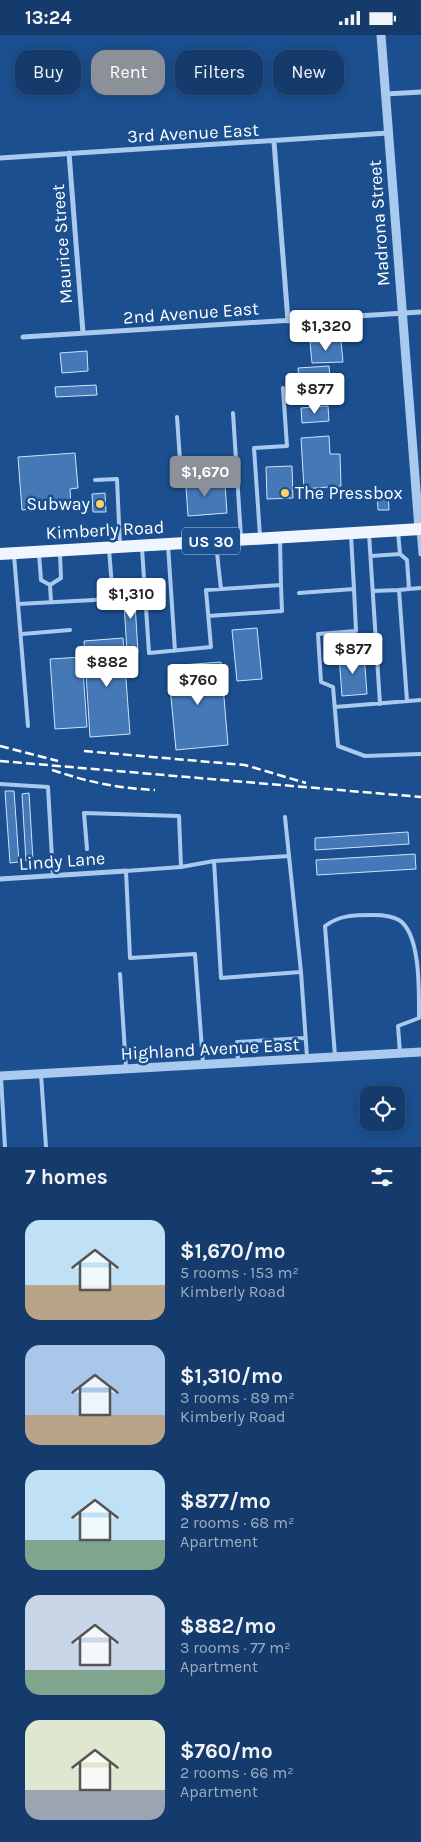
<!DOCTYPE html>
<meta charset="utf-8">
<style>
body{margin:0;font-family:Karla,sans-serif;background:#1d4271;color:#f1f3f6;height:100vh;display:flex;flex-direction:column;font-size:19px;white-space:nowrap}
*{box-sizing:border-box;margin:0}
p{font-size:16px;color:#9dadc1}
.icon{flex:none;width:28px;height:28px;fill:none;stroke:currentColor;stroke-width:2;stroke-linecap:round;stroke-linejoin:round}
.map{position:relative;height:1112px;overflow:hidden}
.panel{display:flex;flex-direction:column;background:#143b6b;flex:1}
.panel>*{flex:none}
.banner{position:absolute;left:15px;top:15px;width:391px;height:45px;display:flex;gap:10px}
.fabs{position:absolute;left:360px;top:1051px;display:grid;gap:10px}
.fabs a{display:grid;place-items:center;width:45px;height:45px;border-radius:10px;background:#143b6b;box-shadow:0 2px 12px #0003,0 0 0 1px #33557e;font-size:25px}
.price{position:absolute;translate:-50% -42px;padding:0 11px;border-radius:5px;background:#fff;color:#222;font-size:16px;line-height:32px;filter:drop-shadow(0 1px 2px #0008)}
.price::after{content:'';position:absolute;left:50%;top:30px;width:15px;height:11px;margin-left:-8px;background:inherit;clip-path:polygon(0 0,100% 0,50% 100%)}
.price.on{background:#8c9099;color:#fff}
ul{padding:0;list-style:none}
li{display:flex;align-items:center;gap:15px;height:125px;padding:0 25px}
li span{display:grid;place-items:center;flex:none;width:140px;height:100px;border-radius:15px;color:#555}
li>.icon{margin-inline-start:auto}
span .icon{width:60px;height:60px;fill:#fffc;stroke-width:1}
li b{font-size:21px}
h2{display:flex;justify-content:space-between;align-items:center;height:60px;padding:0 25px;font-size:21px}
.pill{padding:0 18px;border-radius:15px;background:#143b6b;box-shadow:0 2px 12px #0003,0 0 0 1px #33557e;font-size:18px;line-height:45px}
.pill.on{background:#8c9099;color:#fff}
.status{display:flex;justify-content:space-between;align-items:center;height:35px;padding:0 25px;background:#143b6b;direction:ltr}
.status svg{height:14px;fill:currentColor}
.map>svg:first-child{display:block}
.building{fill:#4478b7;stroke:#cfe3fa}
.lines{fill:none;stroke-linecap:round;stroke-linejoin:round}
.service{stroke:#a9c9ee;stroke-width:4}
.minor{stroke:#a9c9ee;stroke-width:5}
.tertiary{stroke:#a9c9ee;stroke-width:9}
.primary{stroke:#f0f6ff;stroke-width:12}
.rail{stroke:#fff;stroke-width:2.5;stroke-dasharray:9 4;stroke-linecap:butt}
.poi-dot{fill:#ffd166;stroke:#1b4f8f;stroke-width:2}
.labels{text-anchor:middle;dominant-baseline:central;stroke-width:5;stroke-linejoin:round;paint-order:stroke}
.shield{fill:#1b4f8f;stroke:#bbcadd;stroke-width:1}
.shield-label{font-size:16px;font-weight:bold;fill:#fff}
.street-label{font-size:18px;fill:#fff;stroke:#1b4f8f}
.poi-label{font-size:18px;fill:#fff;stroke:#1b4f8f;text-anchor:start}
</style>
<div class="status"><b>13:24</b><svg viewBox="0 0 49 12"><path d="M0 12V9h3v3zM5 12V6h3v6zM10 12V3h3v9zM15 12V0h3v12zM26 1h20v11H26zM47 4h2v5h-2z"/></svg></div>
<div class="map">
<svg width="421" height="1112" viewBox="0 0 421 1112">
<rect width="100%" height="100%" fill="#1b4f8f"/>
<path class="building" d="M341 306 343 327 312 328 310 307Z
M87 316 88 336 62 338 60 318Z
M329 331 331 354 300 356 298 333Z
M96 350 97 360 56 362 55 352Z
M328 371 329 386 302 388 301 373Z
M329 401 330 419H340L341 451 304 454 301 403Z
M75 418 78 453 70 454 71 471 22 475 18 422Z
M292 431 293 463 267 464 266 432Z
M189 441H200L201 451 225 449 227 478 188 481 186 452 190 451Z
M377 456H388L389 475H378Z
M105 458 106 477H93L92 459Z
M134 552 138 617H127L123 553Z
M257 593 262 644 237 646 232 595Z
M123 603 130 699 90 702 84 606Z
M364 619 367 659 342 661 339 621Z
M82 622 87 692 55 694 50 624Z
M221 627 228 710 176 715 168 631Z
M5 756H14L19 827 10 828Z
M29 758 33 825 26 826 22 759Z
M408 797 409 809 315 815V803Z
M415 819 416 834 317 840 316 825Z"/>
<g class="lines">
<path class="service" d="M233 378 241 502
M177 382 181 440 237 436
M95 445 117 444 120 510
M398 497 400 519
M369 499 380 669
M260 501 254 413 287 411 283 353
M216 509 221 554
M168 510 175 616
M142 513 149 618 211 612 206 555 281 550 280 505
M39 519 41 545 50 550 61 543 60 518
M14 520 28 691
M371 521 400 519 407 525 409 554 399 555
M50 550 51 567
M354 554 356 596 318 599 321 647 333 652 338 711 365 721 421 719
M409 554 421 553
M373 556 399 555 407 666
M299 558 354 554 351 500
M18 569 113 564 109 514
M208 581 282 576 281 550
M22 599 70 595
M335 672 421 665
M0 749 48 752 53 841
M87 814 84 778 179 781 181 832 126 836 130 923 195 919 203 1028
M289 821 301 937
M214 826 221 943 301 937 307 1022
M181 832 214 826 289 821 285 782
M120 939 126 1033
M335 1021 325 891C340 880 354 880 373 880 380 880 392 881 399 885 421 899 419 958 419 983L398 991 400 1018
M238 1026 237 1007 305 1003
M41 1039 46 1112
M1 1042 5 1112"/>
<path class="minor" d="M386 59 421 57
M274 107 288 286
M69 118 83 298
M0 123 388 98
M23 302 421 277
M419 494 421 519
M0 844 126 836"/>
<path class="tertiary" d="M381 0 419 494
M0 1041 421 1017"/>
<path class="primary" d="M0 519 421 494"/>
<path class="rail" d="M0 711 58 726
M84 716 245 730 306 748
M0 726 421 762
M52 735C89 747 115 753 155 755"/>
</g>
<g class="poi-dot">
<circle cx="285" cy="458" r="5"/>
<circle cx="100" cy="469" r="5"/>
</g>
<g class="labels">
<rect class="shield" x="182" y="492.5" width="58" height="27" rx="4"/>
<g class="shield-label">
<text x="211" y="506">US 30</text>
</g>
<g class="street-label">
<text transform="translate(193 98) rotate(-3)">3rd Avenue East</text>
<text transform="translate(379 188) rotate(-94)">Madrona Street</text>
<text transform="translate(62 209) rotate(-94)">Maurice Street</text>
<text transform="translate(191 278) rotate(-4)">2nd Avenue East</text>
<text transform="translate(105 495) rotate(-3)">Kimberly Road</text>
<text transform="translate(62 826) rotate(-4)">Lindy Lane</text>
<text transform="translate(210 1014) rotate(-3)">Highland Avenue East</text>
</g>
<g class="poi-label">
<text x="295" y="458">The Pressbox</text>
<text x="90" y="469" text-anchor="end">Subway</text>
</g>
</g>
</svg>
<div class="fabs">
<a><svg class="icon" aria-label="locate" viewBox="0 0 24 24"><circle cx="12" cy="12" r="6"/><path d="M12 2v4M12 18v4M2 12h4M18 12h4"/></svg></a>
</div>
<b class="price" style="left:326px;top:317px">$1,320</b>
<b class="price" style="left:315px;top:380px">$877</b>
<b class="price on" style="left:205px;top:463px">$1,670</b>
<b class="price" style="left:131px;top:585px">$1,310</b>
<b class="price" style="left:353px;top:640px">$877</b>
<b class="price" style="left:107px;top:653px">$882</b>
<b class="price" style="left:198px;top:671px">$760</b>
<div class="banner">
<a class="pill">Buy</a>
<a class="pill on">Rent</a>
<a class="pill">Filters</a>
<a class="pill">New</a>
</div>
</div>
<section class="panel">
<h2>7 homes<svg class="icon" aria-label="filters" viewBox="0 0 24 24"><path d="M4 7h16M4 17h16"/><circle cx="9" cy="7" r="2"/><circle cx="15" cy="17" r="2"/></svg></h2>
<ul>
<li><span style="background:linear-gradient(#bfe0f5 65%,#b9a48a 0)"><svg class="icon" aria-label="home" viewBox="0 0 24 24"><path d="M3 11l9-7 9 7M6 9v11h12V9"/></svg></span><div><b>$1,670/mo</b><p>5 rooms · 153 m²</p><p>Kimberly Road</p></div></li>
<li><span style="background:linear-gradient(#a9c7e8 70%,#b9a48a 0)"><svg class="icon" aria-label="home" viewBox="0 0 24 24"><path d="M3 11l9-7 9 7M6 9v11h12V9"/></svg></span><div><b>$1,310/mo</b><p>3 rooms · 89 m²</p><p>Kimberly Road</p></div></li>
<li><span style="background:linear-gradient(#bfe0f5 70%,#7fa58c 0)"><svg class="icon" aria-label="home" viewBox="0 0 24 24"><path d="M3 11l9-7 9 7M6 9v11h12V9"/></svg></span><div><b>$877/mo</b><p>2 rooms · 68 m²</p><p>Apartment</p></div></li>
<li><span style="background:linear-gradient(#c9d6e8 75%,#7fa58c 0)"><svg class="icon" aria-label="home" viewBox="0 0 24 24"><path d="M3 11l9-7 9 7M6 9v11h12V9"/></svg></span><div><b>$882/mo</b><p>3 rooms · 77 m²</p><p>Apartment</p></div></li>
<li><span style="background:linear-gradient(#dfe7d0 70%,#9aa5b1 0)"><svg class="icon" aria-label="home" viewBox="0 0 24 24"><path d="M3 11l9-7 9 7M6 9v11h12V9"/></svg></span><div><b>$760/mo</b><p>2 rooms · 66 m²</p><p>Apartment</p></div></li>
</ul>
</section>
